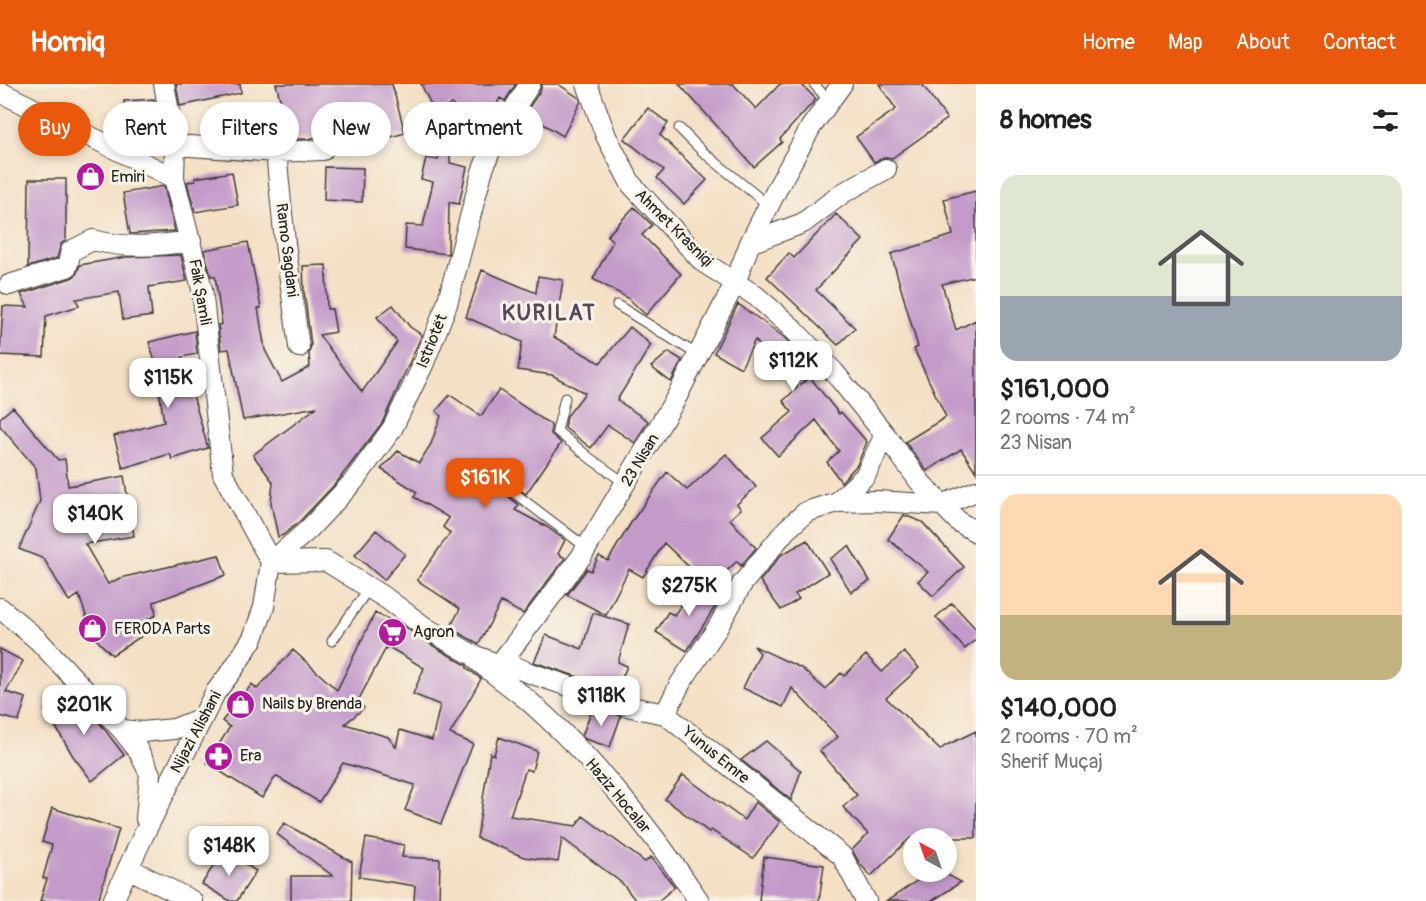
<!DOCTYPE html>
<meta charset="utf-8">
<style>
body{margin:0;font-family:Pangolin,sans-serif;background:#f6f6f6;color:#222;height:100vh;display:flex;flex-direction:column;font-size:22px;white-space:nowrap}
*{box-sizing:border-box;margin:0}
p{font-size:20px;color:#767676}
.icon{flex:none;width:33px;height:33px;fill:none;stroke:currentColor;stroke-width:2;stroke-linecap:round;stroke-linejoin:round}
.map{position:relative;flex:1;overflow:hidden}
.sheet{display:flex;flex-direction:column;background:#fff;width:450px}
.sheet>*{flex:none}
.hud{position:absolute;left:18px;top:18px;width:570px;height:54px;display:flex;gap:12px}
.needle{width:39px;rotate:320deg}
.tools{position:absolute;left:903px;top:744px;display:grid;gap:12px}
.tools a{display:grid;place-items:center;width:54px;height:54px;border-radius:50%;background:#fff;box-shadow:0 3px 9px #0003;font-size:30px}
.price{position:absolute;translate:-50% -51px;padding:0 14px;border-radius:12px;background:#fff;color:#222;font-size:20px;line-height:39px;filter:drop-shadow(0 2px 3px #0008)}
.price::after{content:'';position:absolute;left:50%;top:36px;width:18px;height:14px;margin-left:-9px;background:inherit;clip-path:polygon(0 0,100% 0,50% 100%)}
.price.selected{background:#ea580c;color:#fff}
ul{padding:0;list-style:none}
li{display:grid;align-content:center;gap:12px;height:318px;padding:0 24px}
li+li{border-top:2px solid #e0e0e0}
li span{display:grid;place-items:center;height:186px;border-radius:18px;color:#555}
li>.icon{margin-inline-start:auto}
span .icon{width:108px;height:108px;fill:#fffc;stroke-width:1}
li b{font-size:26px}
h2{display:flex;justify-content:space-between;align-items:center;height:72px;padding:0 24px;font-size:26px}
.pill{padding:0 21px;border-radius:27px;background:#fff;box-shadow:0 3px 9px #0003;font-size:21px;line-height:54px}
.pill.selected{background:#ea580c;color:#fff}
header{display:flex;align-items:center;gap:36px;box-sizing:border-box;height:84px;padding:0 30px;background:#ea580c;color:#fff}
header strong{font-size:28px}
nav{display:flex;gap:33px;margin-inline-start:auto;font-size:21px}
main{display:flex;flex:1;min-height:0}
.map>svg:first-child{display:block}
.building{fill:#c39ac9;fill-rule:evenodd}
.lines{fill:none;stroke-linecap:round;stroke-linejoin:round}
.service-casing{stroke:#3c3935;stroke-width:11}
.minor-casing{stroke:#3c3935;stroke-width:22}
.service{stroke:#fff;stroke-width:9}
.minor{stroke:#fff;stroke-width:20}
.labels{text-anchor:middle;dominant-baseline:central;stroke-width:6;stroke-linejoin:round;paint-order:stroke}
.poi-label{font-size:16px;fill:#1c1c1c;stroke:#f7f3e8;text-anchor:start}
.street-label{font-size:16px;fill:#1c1c1c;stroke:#f7f3e8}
.district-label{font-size:22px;font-weight:bold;letter-spacing:1.5px;fill:#564859;stroke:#f7f3e8}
</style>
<header>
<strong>Homiq</strong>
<nav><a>Home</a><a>Map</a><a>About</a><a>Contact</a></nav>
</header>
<main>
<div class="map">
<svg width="976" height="817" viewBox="0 0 976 817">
<rect width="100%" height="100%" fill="#f7f3e8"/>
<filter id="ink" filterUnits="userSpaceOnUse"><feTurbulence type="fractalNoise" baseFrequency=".0167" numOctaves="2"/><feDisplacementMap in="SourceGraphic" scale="12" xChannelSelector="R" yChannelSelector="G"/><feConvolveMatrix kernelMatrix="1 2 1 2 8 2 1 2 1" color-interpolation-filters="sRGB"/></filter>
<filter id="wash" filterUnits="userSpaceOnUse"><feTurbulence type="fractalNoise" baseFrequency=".008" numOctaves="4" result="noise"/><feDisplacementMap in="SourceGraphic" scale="24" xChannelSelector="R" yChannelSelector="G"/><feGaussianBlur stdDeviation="1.35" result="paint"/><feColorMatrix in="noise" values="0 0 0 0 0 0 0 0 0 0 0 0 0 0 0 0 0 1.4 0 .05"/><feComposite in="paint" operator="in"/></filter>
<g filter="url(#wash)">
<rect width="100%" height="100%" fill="#f4e0c5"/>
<g id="blocks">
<path class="building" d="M176 0H240L241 9 180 22Z
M276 0H392L405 49 369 59 363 40 309 55H291Z
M421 0H516L505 17 500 14 484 45 451 20 436 31Z
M542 0H558L579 14 581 17 563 52 525 29 540 7Z
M679 0H733L756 25 780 0H801L816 15 780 55 782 58 754 83Z
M879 0H922L947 35 892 74 886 73 874 78 856 53 896 25Z
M154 15 156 51 126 53 124 17Z
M648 24 668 39 660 51 707 96 684 120 657 94 664 86 624 55Z
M441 64 450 65V79L467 83 459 120 449 118 448 170 405 165 406 141 423 142 433 98 421 95 426 74 438 76Z
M325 83 363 84 362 118 324 116Z
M232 88 238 121 195 128 187 98 195 97V94Z
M29 95H66V156L61 160 57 174 28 183Z
M164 102 175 147 130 150 123 109Z
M976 107V192L942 200 956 246 976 236V388L961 365 927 387 905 358 946 333 914 265 918 263 891 170 953 151 944 115Z
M634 123 652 141 642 151 681 190 646 231 628 214 593 195 613 157 607 152Z
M836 130 863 156 816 206 855 244 838 261 767 193 789 169 794 174Z
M248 158 261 224H258L265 266 282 298 310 283 309 270 311 261 304 207 303 182 326 181 327 225H332L336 248 319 251 362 308 397 258 377 233 393 221 410 243 422 251 382 339 337 398 300 437 283 451 278 453 271 419 273 398 253 371 317 323 243 336 229 265 221 266 218 241 222 240 215 192H211L204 166Z
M181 171 187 197 149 203 152 232 123 236 119 208 76 215 79 222 46 232 44 273 0 271 3 222 28 223 21 210 71 194 76 191 80 181 126 173Z
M482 186 536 209 538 192 563 196 554 253 600 279 630 243 651 261 617 316 648 337 635 359 608 341 591 364 565 344 567 332 585 309 552 291 518 286 522 258 466 233Z
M738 220 784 253 815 285 800 301 810 293 839 330 841 328 867 358 857 381 841 398 827 378 839 367 816 336 778 372 762 354 792 328 783 317 798 303 755 256 741 284 714 269Z
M195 247 197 270 182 273 208 364 172 375 170 370 123 384 114 352 164 338 159 305 163 304 149 258Z
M669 268 682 276 671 298 651 283Z
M499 306 551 341V350L561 359 526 410 513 401 508 404 506 408 509 413 519 421 515 426 547 443 565 456 558 470 565 474 523 530 501 518 479 560 450 544 460 525 417 496 450 449 443 443 449 434 414 413 417 408 381 385 398 367 419 379 431 360 441 332 436 327 450 311 481 332Z
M13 323 58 376 65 375 68 402 124 392 134 452 85 460 108 500 120 494 219 471 226 491 154 518 156 531 142 538 148 548 112 571 93 552 79 511 69 517 44 475 19 465 40 417 36 384 0 342V334Z
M726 370 756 403 737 420 741 425 730 435 756 464 741 482 737 477 710 503 664 459 643 493 629 485 606 531 567 511 587 485 591 487 599 472 608 477 632 437 667 388 687 406Z
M904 431 922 438 964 483 933 512 918 497 928 488 888 455Z
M376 446 405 470 384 496 355 471Z
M807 456 828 489 795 510 799 515 781 526 760 497 781 471Z
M849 462 870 497 851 508 830 475Z
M699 497 720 515 687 567 656 548 668 528 674 531Z
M952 519 976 545V555L965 565 936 533Z
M375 529 405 543 420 554 466 581 467 584 481 595 450 650 473 660 441 740 405 726 415 701 343 679 319 718 276 692 262 714 207 679 230 643 222 637 252 600 257 605 293 566 337 606ZM387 562 424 584 413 610 440 621 432 656 400 646 396 663 388 653 345 640 364 624 358 617Z
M593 529 629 540 618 578 627 582 617 606 534 578 546 551 582 565Z
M754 562 801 584 825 605 841 589 844 592 866 571 882 588 904 568 919 584 886 614 940 666 945 662 976 647V754H910L871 792 860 780 852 766 868 750 843 723 857 711 820 667 838 653 792 604 783 623 743 604 760 569Z
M0 565 23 577 6 608 26 614 19 637 0 632Z
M71 609 102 642 124 671 92 697 73 672 45 625Z
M593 623 621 632 610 663 585 655 582 652Z
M499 653 537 667 532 687 526 685 510 732 576 742 583 732 645 778 651 773 675 803 658 817H636L622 799 562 754 558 778 524 773 477 754 490 669 494 671Z
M766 657 801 687 791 716 741 676Z
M683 691 744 736 755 718 780 738 753 774 711 746 709 748 665 715Z
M52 724 119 745 98 817H40L47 795 43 794 52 761 42 758Z
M284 739 352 778 351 817H291V792H333L277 750Z
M366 754 404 761 402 773 440 775 439 817H414L415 802 359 793Z
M223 766 256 787 237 817H230L202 800Z
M764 773 824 781 819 817H759Z
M930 788H942L961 798 932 817H887Z"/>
</g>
</g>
<g filter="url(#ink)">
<use href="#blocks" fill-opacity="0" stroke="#3c3935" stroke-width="1.5"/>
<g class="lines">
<defs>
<path id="service" d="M814 0 829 17
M679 44 702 67 769 122
M617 221 698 271
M565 314 557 347 591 375 625 399
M513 408 587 464
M332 557 369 504"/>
<path id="minor" d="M164 0 175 61 174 94 202 205 223 390 271 478
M587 0 606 52 631 100 703 178 756 212 790 242 834 288 887 353 920 398 959 438 976 448
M0 8 174 94
M175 61 276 68
M750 159 803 139 843 109 886 85
M9 201 67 183 71 167 93 156C126 165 157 162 191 157
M299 263 285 159 276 68 323 66
M837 418 865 392 885 351
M271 478 326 477 387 515 426 544 471 570 497 580 502 577 527 588 631 623 665 630 842 772 866 817
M271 478 308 446 353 398 392 345 423 281 447 220 482 88 495 54 530 0
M0 524 38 556 122 646 142 648 174 645 202 634
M477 576C494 591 514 604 531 619 593 674 653 747 699 817
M502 577 581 473 675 316 735 199 750 159 779 101 811 43 842 0
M665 630 680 600 718 543 742 500 786 446 806 428 837 418 877 417 942 421 976 407
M122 646 138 666 150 690 146 735
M128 784 192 817
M113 817 144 750 215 609 234 584 253 554 264 523 271 478"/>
</defs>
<use href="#service" class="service-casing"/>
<use href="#minor" class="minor-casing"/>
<use href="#service" class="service"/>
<use href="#minor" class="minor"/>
</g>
</g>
<defs>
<symbol id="shop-disc" viewBox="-11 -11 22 22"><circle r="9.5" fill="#b5179e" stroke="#f7f3e8"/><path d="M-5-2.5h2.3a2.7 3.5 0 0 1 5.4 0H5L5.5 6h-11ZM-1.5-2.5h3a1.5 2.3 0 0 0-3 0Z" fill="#fff"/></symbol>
<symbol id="supermarket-disc" viewBox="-11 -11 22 22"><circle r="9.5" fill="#b5179e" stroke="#f7f3e8"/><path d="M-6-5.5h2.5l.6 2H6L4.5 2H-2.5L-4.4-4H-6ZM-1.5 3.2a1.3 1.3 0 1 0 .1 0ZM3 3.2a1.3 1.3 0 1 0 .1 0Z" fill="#fff"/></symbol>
<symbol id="pharmacy-disc" viewBox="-11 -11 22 22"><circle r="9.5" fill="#b5179e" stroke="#f7f3e8"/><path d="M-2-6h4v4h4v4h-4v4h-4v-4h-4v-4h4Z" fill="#fff"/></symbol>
</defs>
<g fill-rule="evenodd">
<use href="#shop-disc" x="74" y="76" width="33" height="33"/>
<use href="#shop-disc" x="76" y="528" width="33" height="33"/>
<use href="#supermarket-disc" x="376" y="532" width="33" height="33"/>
<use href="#shop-disc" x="224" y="604" width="33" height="33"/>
<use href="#pharmacy-disc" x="202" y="656" width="33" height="33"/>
</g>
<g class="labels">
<g class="poi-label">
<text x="111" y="93">Emiri</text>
<text x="114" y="545">FERODA Parts</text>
<text x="413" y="548">Agron</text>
<text x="262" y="620">Nails by Brenda</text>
<text x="240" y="672">Era</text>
</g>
<g class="street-label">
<text transform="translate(674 144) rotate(45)">Ahmet Krasniqi</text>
<text transform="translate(287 166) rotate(83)">Ramo Sagdani</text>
<text transform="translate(200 208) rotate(80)">Faik Şamli</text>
<text transform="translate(432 257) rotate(-68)">Istriotët</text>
<text transform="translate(640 376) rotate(-59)">23 Nisan</text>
<text transform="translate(196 648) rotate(-62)">Nijazi Alishani</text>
<text transform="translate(716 671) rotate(39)">Yunus Emre</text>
<text transform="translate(618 712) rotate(50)">Haziz Hocalar</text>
</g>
<g class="district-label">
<text x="549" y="229">KURILAT</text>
</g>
</g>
</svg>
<div class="tools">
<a><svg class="needle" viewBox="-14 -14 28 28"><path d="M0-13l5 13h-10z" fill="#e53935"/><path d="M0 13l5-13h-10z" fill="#767676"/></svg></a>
</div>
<b class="price" style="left:793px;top:308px">$112K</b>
<b class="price" style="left:168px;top:325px">$115K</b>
<b class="price selected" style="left:485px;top:425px">$161K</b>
<b class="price" style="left:95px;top:461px">$140K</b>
<b class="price" style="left:689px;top:533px">$275K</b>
<b class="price" style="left:601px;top:643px">$118K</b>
<b class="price" style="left:84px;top:652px">$201K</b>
<b class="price" style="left:229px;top:793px">$148K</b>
<div class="hud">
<a class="pill selected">Buy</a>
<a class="pill">Rent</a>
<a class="pill">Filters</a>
<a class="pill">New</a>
<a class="pill">Apartment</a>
</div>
</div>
<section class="sheet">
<h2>8 homes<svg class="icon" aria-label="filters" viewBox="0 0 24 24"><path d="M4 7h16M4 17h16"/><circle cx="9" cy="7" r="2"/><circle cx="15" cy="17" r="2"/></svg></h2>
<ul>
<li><span style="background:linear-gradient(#dfe7d0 65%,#9aa5b1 0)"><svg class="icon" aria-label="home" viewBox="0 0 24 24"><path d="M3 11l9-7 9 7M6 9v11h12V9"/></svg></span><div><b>$161,000</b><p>2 rooms · 74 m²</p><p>23 Nisan</p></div></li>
<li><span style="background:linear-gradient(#ffd9b3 65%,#c2b280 0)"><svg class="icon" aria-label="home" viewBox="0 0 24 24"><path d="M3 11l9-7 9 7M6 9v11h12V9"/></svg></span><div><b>$140,000</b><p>2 rooms · 70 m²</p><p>Sherif Muçaj</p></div></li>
</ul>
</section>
</main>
